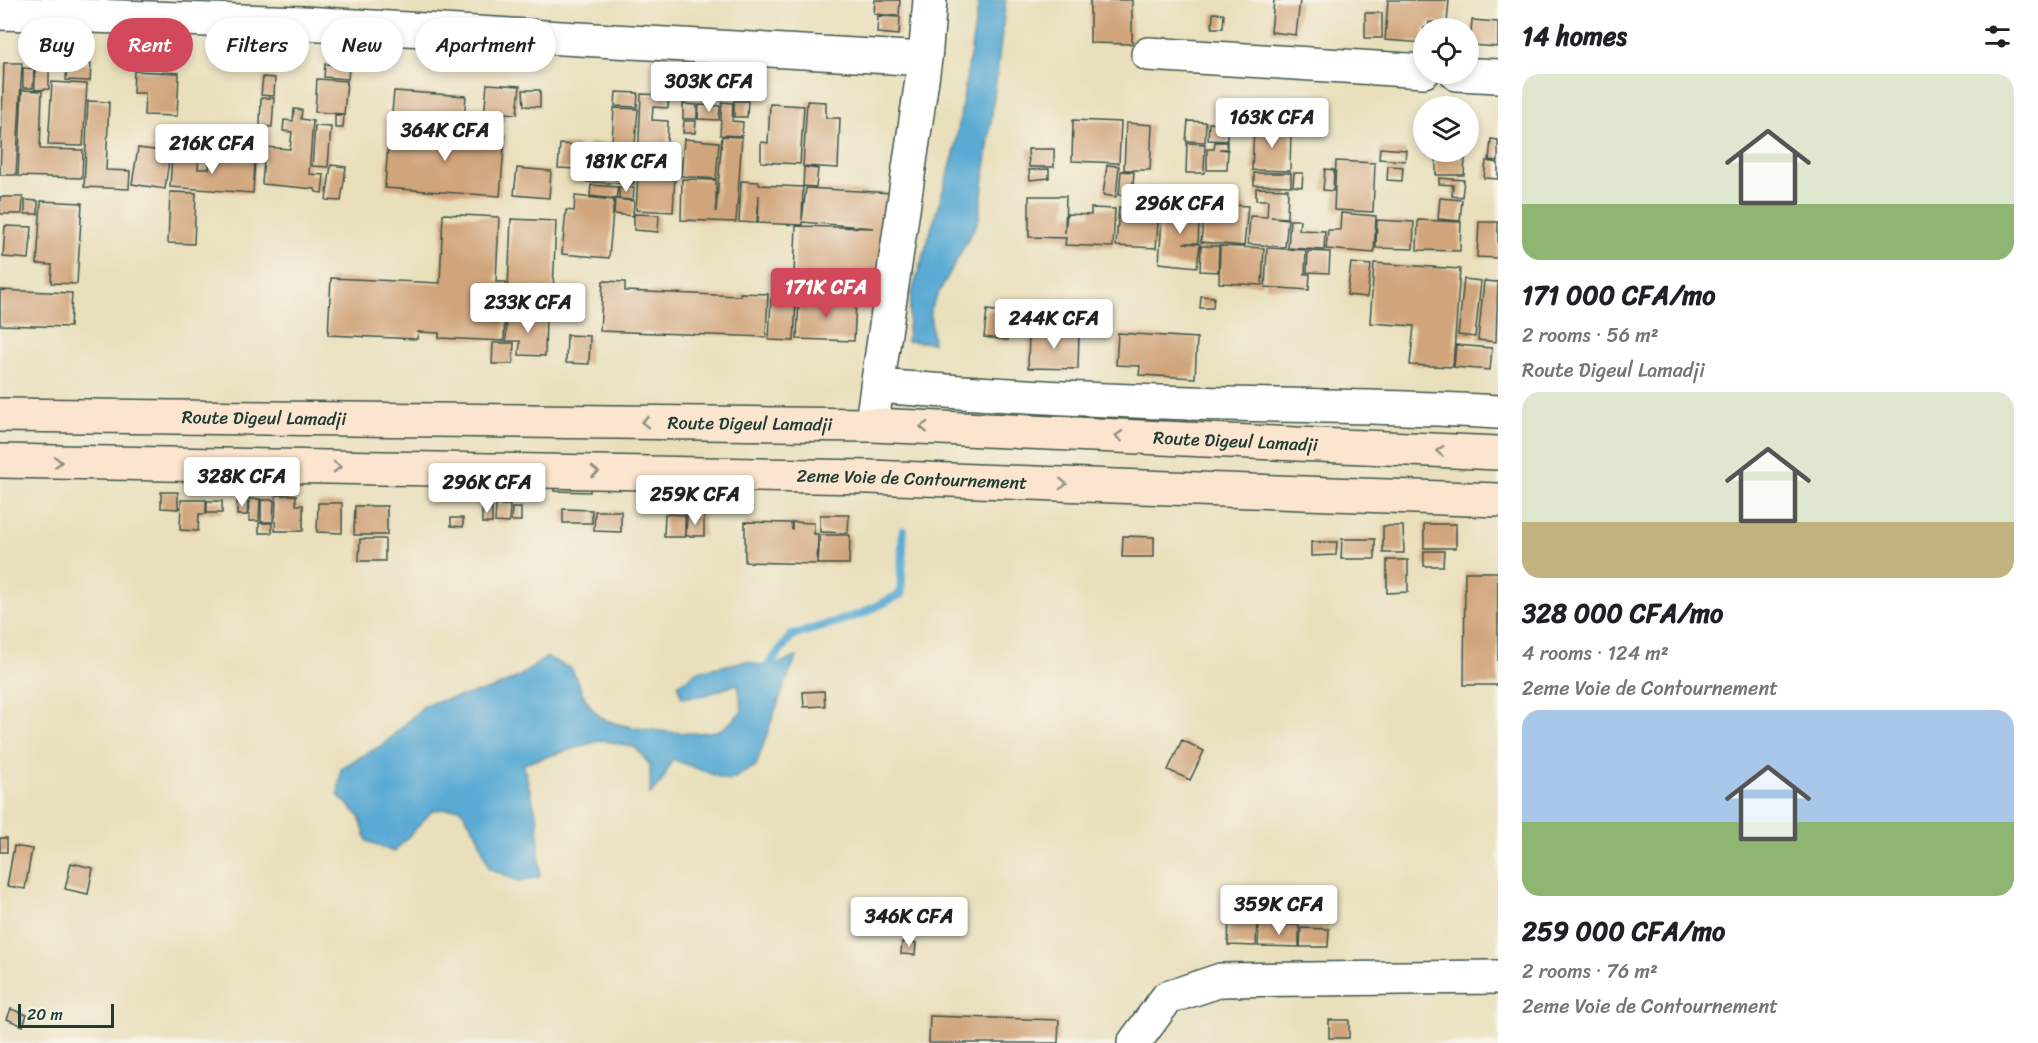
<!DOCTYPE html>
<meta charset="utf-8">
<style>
body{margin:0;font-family:Sriracha,sans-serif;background:#f2f2f2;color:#202124;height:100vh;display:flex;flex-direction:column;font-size:22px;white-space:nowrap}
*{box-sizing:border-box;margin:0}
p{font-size:20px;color:#757577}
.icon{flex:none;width:33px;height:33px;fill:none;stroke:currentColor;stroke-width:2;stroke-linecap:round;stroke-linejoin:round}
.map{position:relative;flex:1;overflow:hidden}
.panel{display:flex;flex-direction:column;background:#fff;width:540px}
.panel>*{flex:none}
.banner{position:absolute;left:18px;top:18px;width:570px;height:54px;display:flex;gap:12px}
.controls{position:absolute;left:1413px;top:18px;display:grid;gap:12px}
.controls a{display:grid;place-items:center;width:66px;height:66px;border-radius:50%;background:#fff;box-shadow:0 3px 9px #0003;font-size:30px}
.scale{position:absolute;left:18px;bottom:15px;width:96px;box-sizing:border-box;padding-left:6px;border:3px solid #1f3d34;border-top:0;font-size:16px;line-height:21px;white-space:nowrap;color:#1f3d34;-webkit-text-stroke:4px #f7f3e8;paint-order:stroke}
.price{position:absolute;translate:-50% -51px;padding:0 14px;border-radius:6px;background:#fff;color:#222;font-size:20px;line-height:39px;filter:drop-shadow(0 2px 3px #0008)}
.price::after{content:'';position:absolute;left:50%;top:36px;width:18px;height:14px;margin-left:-9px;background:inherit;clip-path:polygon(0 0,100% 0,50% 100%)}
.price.current{background:#d1495b;color:#fff}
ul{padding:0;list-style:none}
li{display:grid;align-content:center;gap:12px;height:318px;padding:0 24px}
li span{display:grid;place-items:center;height:186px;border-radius:18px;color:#555}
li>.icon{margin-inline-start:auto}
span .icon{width:108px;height:108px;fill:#fffc;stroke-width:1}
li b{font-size:26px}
h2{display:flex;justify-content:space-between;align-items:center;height:72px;padding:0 24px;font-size:26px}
.tag{padding:0 21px;border-radius:27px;background:#fff;box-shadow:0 3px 9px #0003;font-size:21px;line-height:54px}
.tag.current{background:#d1495b;color:#fff}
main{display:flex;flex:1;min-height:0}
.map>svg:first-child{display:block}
.water{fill:#5aaad4;stroke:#3c7484;stroke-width:1.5}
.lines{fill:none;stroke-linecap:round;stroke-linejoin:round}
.stream{stroke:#5aaad4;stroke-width:9}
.building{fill:#d1a57c}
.street-casing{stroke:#3d5548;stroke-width:36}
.secondary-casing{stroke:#3d5548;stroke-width:36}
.street{stroke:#fff;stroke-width:33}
.secondary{stroke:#fce5cf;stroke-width:33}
.oneway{stroke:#8e9182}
.labels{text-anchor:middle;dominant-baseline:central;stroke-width:4.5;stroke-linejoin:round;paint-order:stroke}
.street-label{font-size:18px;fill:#1f3d34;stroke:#f7f3e8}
</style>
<main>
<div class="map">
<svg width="1498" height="1043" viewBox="0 0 1498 1043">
<rect width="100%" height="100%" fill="#f7f3e8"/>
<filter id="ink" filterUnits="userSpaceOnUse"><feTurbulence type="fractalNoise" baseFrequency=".0167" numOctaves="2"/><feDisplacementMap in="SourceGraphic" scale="12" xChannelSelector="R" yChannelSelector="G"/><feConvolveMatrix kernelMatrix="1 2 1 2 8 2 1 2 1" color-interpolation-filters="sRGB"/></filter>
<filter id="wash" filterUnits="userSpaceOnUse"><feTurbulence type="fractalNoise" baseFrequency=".008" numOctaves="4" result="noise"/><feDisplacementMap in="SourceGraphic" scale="24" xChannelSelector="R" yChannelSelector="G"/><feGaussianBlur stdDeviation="1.35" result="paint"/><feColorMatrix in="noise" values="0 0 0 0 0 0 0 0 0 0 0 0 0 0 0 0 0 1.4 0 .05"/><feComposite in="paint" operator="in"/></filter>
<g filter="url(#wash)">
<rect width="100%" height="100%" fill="#e9dfbb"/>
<path class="water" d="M979 0H1006L979 219 930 309 933 343 907 341 911 296 954 154Z
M547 657 572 669C580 687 586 708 604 719 621 729 703 738 721 729 729 726 736 716 742 711L738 684 705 695 682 698 678 685 698 671 746 661 767 667 797 657C780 692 769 729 756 766L729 781 672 759 663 780 650 794V765L636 748 602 740 523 764 538 820 540 877 518 881 489 868 476 832 460 808 433 810 394 852 367 841 359 816 338 795 341 768 384 744 426 704 492 689 518 677Z"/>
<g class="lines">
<path class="stream" d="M767 667 791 636 861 614 901 594 903 531"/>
</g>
<g id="blocks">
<path class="building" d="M875 0H900L899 16 874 14Z
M1090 0H1132V44L1090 43Z
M1274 0H1300L1296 35 1271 32Z
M1388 0H1449L1447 23 1429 22 1428 28H1424V43L1385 40Z
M1213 13 1224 14 1223 28H1212Z
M1365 13H1382V38H1365Z
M878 16 900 17 899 35 877 33Z
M1472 20 1498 22V47L1470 45Z
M4 63H22L16 175H0Z
M67 63 91 64 90 81 66 80Z
M325 64 349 66 348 79 324 77Z
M23 68 34 69 33 88H23Z
M49 68V89L35 90V69Z
M134 71 179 73 177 116 144 115 145 93H133Z
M263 77 275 78 274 96 261 95Z
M317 79 347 81 344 114 315 112Z
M52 82 87 84 83 146 48 145Z
M487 84 520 86 517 114 505 113V119L484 117Z
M22 90 42 91 40 149 83 150 82 178 18 176Z
M523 90H540V107L524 106Z
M394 91 466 96 463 130 391 124Z
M616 92 638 93 637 107 615 106Z
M641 94 669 95 668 108 653 107 652 120 668 121 666 162 638 160Z
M261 98H274L272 127 260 126Z
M88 101 109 102 106 170 130 171 129 189 84 187Z
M734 101H748L747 117H734Z
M807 101 826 102V118H840L838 168 803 166Z
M722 102 733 103 732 121 743 122 742 136 720 135Z
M683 104 697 105V119H683Z
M770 104 804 106 800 164 761 162V142L768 143Z
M699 105 720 106 719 120 698 119Z
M1254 106 1293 107 1292 125 1254 124Z
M614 108 638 109 635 144 612 142Z
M294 109 302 110 301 119 313 121 309 174 324 175 322 193 316 192 315 189 262 184 265 147 290 149 292 132 283 131 284 120 293 121Z
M335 115H344L343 128H335Z
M1073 120 1121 122 1119 163 1072 161Z
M684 121H696L695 133H683Z
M1188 121 1206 122 1205 142 1186 141Z
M1126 123 1152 125 1150 170H1124Z
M1209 123H1227V141L1208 140Z
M315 126 331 127 328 167 312 166Z
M1254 127 1291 128 1290 171 1252 170Z
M389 128 505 136 500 196 385 188Z
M205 130 230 131 229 157 204 156Z
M722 136 742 137 736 222 681 220 682 179 716 180V212Z
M684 139 719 142 716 179 681 176Z
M1491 139 1498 140V161L1489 160Z
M1215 142H1227V149H1219L1228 150 1227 170H1207V149H1214Z
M589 143 636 145 634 184 587 182Z
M1187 143 1205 144 1204 173H1186Z
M560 144 578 145 577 169 558 168Z
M138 148 170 152 165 189 132 184Z
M1380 148 1406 150 1405 161 1379 159Z
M1028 149H1054V167H1029Z
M1443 152H1466L1465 158 1443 156Z
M172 154 199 156 198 169H209L210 159 255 162 253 193 170 187Z
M1436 158 1465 159 1464 175H1436Z
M1336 161 1375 163 1373 212 1334 210Z
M1486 161 1498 163V179L1484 178Z
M638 162H650V172H638Z
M331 165 346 167 341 201 326 200Z
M1107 165 1119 166 1116 197 1103 195Z
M1388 166 1403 167 1402 181 1387 180Z
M804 167 818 169 816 187 803 186Z
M517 168 551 171 549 198 514 195Z
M1049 169V178L1030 180 1029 170Z
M1325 169 1334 170 1333 191 1323 190Z
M1121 171 1134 172 1132 196 1119 195Z
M1254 173H1291V186L1254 185Z
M1294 173H1303L1302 187 1293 186Z
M638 174 675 176 673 212 636 210Z
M1439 178 1464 180 1462 197 1452 196 1453 185 1439 184Z
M741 181 759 182V185L803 187 802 220 806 188 893 193 887 277 853 276 852 285 834 284V275L794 274 796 226 874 228 802 222V225L758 223 759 195 757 223 739 222Z
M591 185 618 187 616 199 590 196Z
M619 187 634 188 633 200 619 199Z
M1256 188 1288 189 1287 218 1271 217 1288 219 1285 247 1248 244 1250 216 1267 217 1268 200H1256Z
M170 192 196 193 194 244 168 243Z
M575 196 614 200 609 258 562 254 566 210 574 211Z
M1029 196H1066L1065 233 1067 214 1091 215V208L1115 209 1113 247 1065 245 1066 238 1029 237Z
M0 197H23L22 214H0Z
M1440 198 1462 200 1460 221 1438 219Z
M615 199 634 201 633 216 614 214Z
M25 200 38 201V214H25Z
M41 201 82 203 77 284 51 283 52 265 37 264Z
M1163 203 1200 205 1198 243H1183L1200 244 1197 267 1159 263Z
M1205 203 1248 206 1244 246 1201 242Z
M1119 207 1159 210 1156 248 1116 246Z
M1341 213 1376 216 1374 253 1326 249 1328 230H1340Z
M443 214 499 217 496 282H506L504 341 439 338V333L418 332 417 339 328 335 331 278 440 283Z
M634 214 659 215 658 232 634 230Z
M511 219 556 221 552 315 507 313Z
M1290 220H1300L1299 230 1325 231 1324 250 1288 248Z
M1377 220 1414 222 1413 249 1376 248Z
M1418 220 1461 222 1460 251 1417 250Z
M1479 222H1498V258L1477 257Z
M5 226 32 227 29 259 3 257Z
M1201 246H1219L1218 272 1200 271Z
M1220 246 1264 248 1262 285 1219 283Z
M1267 248 1306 250 1305 274H1310L1309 290 1265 287Z
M1308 251 1330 252 1329 273 1307 272Z
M1351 263 1371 265 1367 297 1347 295Z
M1374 263 1460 269 1453 367 1410 365 1414 326 1370 323Z
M778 276 797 277 794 341 769 340 771 299H777Z
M1464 279 1481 281 1475 337 1458 335Z
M603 281 625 282V291L740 296V293L768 294 766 337 600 331Z
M1484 281 1498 282 1496 342 1478 340Z
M0 290 72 293 70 327 0 325Z
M1201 296 1214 297 1213 308H1200Z
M799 298 856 300 854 341 797 339Z
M987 310 1011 313 1008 340 984 337Z
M507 315 546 317 545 356 519 355 520 341H506Z
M1029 330 1079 331 1078 369 1028 368Z
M1118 333 1197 338 1195 378 1139 375 1140 366 1116 365Z
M567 335 590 336 589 364 566 363Z
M493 343H514L513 364H492Z
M1456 345 1492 348 1490 370 1454 367Z
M554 474 591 475 590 492 554 491Z
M161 492H178V509L161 508Z
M276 495H296V505H303V531H275Z
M249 499H260L259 521H249Z
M181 500H206V514H199L198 531 180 530Z
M261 500H274L273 522H261Z
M207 501H222V513H207Z
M237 501 248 502 247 515H237Z
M318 503H342V533L317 532Z
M482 504H492V523H482Z
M496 505H510L509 523 495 522Z
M355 506H387V535H354Z
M512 508H521V521H511Z
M563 509 592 510V523H563Z
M595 511H621V532L594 531Z
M665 514 685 515V537H664Z
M687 515H704V536H686Z
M820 515H849L848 533 820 532Z
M451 518H463V527L451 526Z
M745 522 791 523 792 530V522L814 523V534H818L817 564 745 562Z
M259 523H272V533H259Z
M1424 524H1456V548H1424Z
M1383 526H1403L1404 553H1383Z
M820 535H850L849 564H818Z
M1123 536 1154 537V557H1122Z
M360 539H385V561H359Z
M1342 539H1375V559H1341Z
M1311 542H1337L1336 555 1311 556Z
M1424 551H1444L1443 566H1424Z
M1387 560H1408V592L1387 593Z
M1465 572H1498V685H1464Z
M824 691 825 706 804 707 803 692Z
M1182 740 1204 751 1190 780 1168 770Z
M0 838H7V852H0Z
M14 846 32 849 25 889 7 886Z
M71 863 93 868 88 894 65 889Z
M1229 916H1257L1256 946 1228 945Z
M1259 924 1299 925V947L1258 946Z
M1301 928 1329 929 1328 947H1300Z
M902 942 916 943 915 955 901 954Z
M11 1009 27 1015 23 1026 7 1019Z
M930 1016 1059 1020 1058 1043H929Z
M1329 1020H1349V1038H1329Z"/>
</g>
</g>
<g filter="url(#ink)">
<use href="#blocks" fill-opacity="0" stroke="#3d5548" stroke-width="1.5"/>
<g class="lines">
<defs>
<path id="street" d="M0 13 303 23 925 59
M1148 54 1424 71
M1457 74 1498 76
M877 386C981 394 1086 400 1190 403 1293 406 1395 406 1498 412
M874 408 925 59 930 0
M1134 1043 1167 998 1221 980 1498 977"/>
<g id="secondary">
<path id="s1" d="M0 415 872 425 1498 453"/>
<path id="s2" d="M0 461 869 477 1498 500"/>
</g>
</defs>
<use href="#street" class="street-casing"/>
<use href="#secondary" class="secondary-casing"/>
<use href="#street" class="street"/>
<use href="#secondary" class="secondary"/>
</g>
<defs><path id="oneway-chevron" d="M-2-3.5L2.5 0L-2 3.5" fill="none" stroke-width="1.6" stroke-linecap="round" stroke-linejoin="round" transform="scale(1.5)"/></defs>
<g class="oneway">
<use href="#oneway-chevron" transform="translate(645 422) rotate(-179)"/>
<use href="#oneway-chevron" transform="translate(924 427) rotate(-177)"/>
<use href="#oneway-chevron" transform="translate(1119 436) rotate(-177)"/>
<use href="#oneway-chevron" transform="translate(1440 451) rotate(-177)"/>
<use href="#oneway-chevron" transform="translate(58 462) rotate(1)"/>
<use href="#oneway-chevron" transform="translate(337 467) rotate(1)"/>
<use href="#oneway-chevron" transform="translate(595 472) rotate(1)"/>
<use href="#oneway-chevron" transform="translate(1063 484) rotate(2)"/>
</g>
</g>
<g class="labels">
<g class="street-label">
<text stroke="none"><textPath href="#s1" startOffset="264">Route Digeul Lamadji</textPath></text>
<text stroke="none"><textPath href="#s1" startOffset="750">Route Digeul Lamadji</textPath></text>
<text stroke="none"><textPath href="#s1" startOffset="1236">Route Digeul Lamadji</textPath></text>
<text stroke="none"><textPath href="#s2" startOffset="912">2eme Voie de Contournement</textPath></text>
</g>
</g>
</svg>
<div class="controls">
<a><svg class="icon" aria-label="locate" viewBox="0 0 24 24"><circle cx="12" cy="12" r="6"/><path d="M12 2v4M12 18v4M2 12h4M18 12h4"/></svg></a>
<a><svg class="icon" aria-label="layers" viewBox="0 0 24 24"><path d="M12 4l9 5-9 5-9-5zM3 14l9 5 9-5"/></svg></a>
</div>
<div class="scale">20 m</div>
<b class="price" style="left:709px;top:113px">303K CFA</b>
<b class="price" style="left:1272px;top:149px">163K CFA</b>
<b class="price" style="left:445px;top:162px">364K CFA</b>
<b class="price" style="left:212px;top:175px">216K CFA</b>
<b class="price" style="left:626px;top:193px">181K CFA</b>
<b class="price" style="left:1180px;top:235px">296K CFA</b>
<b class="price current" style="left:826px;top:319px">171K CFA</b>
<b class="price" style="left:528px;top:334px">233K CFA</b>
<b class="price" style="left:1054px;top:350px">244K CFA</b>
<b class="price" style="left:242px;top:508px">328K CFA</b>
<b class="price" style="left:487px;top:514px">296K CFA</b>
<b class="price" style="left:695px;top:526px">259K CFA</b>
<b class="price" style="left:1279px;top:936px">359K CFA</b>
<b class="price" style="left:909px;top:948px">346K CFA</b>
<div class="banner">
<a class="tag">Buy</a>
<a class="tag current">Rent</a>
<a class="tag">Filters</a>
<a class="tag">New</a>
<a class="tag">Apartment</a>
</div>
</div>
<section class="panel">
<h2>14 homes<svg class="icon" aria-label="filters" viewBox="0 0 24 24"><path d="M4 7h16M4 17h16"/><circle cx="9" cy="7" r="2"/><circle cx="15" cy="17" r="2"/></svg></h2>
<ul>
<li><span style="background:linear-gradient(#dfe7d0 70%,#8fb573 0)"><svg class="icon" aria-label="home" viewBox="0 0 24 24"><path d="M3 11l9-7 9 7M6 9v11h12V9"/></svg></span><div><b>171 000 CFA/mo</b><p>2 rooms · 56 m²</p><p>Route Digeul Lamadji</p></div></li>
<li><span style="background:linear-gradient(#dfe7d0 70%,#c2b280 0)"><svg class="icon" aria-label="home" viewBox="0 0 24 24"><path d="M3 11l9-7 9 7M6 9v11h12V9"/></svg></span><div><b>328 000 CFA/mo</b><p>4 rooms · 124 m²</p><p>2eme Voie de Contournement</p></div></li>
<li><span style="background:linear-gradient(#a9c7e8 60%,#8fb573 0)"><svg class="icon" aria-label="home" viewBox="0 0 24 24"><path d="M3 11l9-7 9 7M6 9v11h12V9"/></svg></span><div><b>259 000 CFA/mo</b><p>2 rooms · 76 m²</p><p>2eme Voie de Contournement</p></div></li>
</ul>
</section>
</main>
